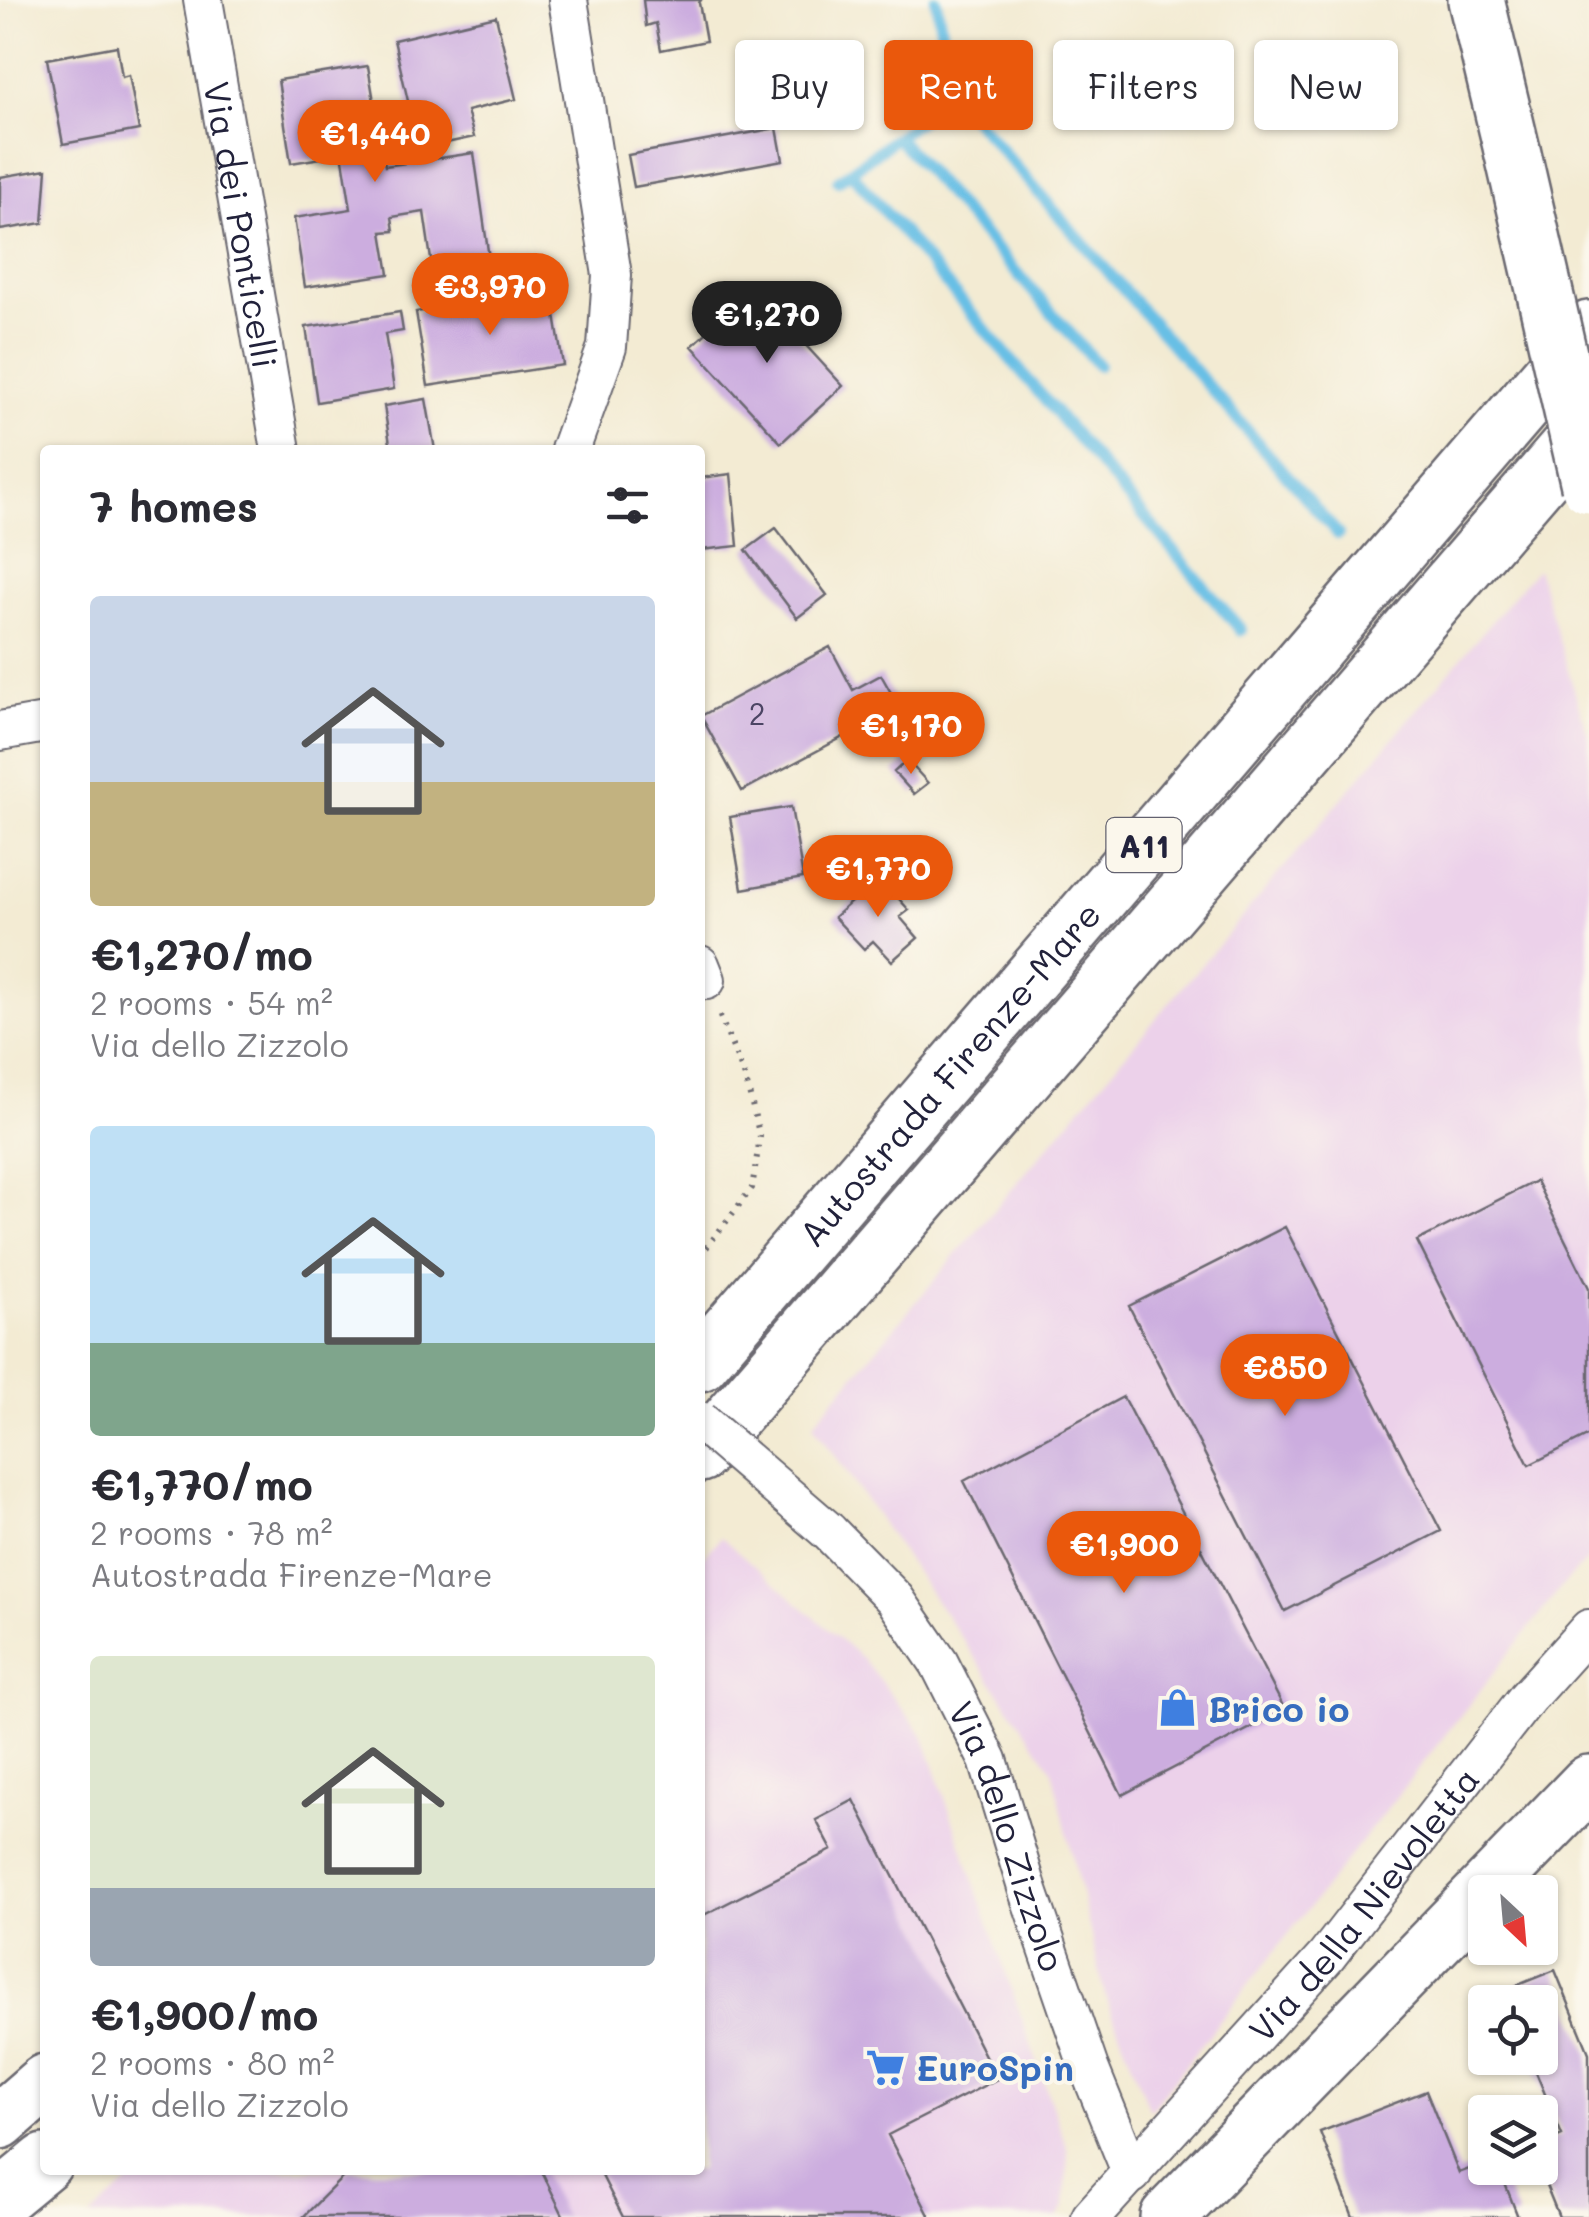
<!DOCTYPE html>
<meta charset="utf-8">
<style>
body{margin:0;font-family:Mali,sans-serif;background:#f2f2f3;color:#2b2b33;height:100vh;display:flex;flex-direction:column;font-size:38px;white-space:nowrap}
*{box-sizing:border-box;margin:0}
p{font-size:32px;color:#7c7c81}
.icon{flex:none;width:55px;height:55px;fill:none;stroke:currentColor;stroke-width:2;stroke-linecap:round;stroke-linejoin:round}
.map{position:relative;flex:1;overflow:hidden}
.side{position:absolute;left:40px;top:445px;width:665px;height:1730px;display:flex;flex-direction:column;background:#fff;border-radius:10px;box-shadow:0 2px 8px #0004}
.side>*{flex:none}
.guide{position:absolute;left:735px;top:40px;width:702px;height:90px;display:flex;gap:20px}
.needle{width:65px;rotate:154deg}
.tools{position:absolute;left:1468px;top:1875px;display:grid;gap:20px}
.tools a{display:grid;place-items:center;width:90px;height:90px;border-radius:10px;background:#fff;box-shadow:0 2px 8px #0004;font-size:50px}
.price{position:absolute;translate:-50% -85px;padding:0 22px;border-radius:35px;background:#ea580c;color:#fff;font-size:32px;line-height:65px;filter:drop-shadow(0 2px 5px #0008)}
.price::after{content:'';position:absolute;left:50%;top:60px;width:30px;height:22px;margin-left:-15px;background:inherit;clip-path:polygon(0 0,100% 0,50% 100%)}
.price.selected{background:#222;color:#fff}
ul{padding:0;list-style:none}
li{display:grid;align-content:center;gap:20px;height:530px;padding:0 50px}
li span{display:grid;place-items:center;height:310px;border-radius:10px;color:#555}
li>.icon{margin-inline-start:auto}
span .icon{width:180px;height:180px;fill:#fffc;stroke-width:1}
li b{font-size:42px}
h2{display:flex;justify-content:space-between;align-items:center;height:120px;padding:0 50px;font-size:42px}
.tag{padding:0 35px;border-radius:10px;background:#fff;box-shadow:0 2px 8px #0004;font-size:35px;line-height:90px}
.tag.selected{background:#ea580c;color:#fff}
.map>svg:first-child{display:block}
.built{fill:#ecd1ea}
.lines{fill:none;stroke-linecap:round;stroke-linejoin:round}
.stream{stroke:#68bfe5;stroke-width:12}
.building{fill:#ccaddf}
.street-casing{stroke:#6b6870;stroke-width:42}
.secondary-casing{stroke:#6b6870;stroke-width:60}
.primary-casing{stroke:#6b6870;stroke-width:60}
.highway-casing{stroke:#6b6870;stroke-width:60}
.path{stroke:#6b6870;stroke-width:6;stroke-dasharray:2.5 8;stroke-linecap:butt}
.street{stroke:#fff;stroke-width:38}
.secondary{stroke:#fff;stroke-width:55}
.primary{stroke:#fff;stroke-width:55}
.highway{stroke:#fff;stroke-width:55}
.street-bridge-casing{stroke:#6b6870;stroke-width:42;stroke-linecap:butt}
.secondary-bridge-casing{stroke:#6b6870;stroke-width:60;stroke-linecap:butt}
.street-bridge{stroke:#fff;stroke-width:38}
.secondary-bridge{stroke:#fff;stroke-width:55}
.labels{text-anchor:middle;dominant-baseline:central;stroke-width:8;stroke-linejoin:round;paint-order:stroke}
.number-label{font-size:30px;fill:#4c4564}
.shield{fill:#fbf7ec;stroke:#636270;stroke-width:2.5}
.shield-label{font-size:32px;font-weight:bold;fill:#22223b}
.street-label{font-size:35px;fill:#22223b;stroke:#fbf7ec}
.shop-label{font-size:35px;font-weight:bold;fill:#366cbe;stroke:#fbf7ec;text-anchor:start}
</style>
<div class="map">
<svg width="1589" height="2217" viewBox="0 0 1589 2217">
<rect width="100%" height="100%" fill="#fbf7ec"/>
<filter id="ink" filterUnits="userSpaceOnUse"><feTurbulence type="fractalNoise" baseFrequency=".01" numOctaves="2"/><feDisplacementMap in="SourceGraphic" scale="20" xChannelSelector="R" yChannelSelector="G"/><feConvolveMatrix kernelMatrix="1 2 1 2 8 2 1 2 1" color-interpolation-filters="sRGB"/></filter>
<filter id="wash" filterUnits="userSpaceOnUse"><feTurbulence type="fractalNoise" baseFrequency=".0048" numOctaves="4" result="noise"/><feDisplacementMap in="SourceGraphic" scale="40" xChannelSelector="R" yChannelSelector="G"/><feGaussianBlur stdDeviation="2.25" result="paint"/><feColorMatrix in="noise" values="0 0 0 0 0 0 0 0 0 0 0 0 0 0 0 0 0 1.4 0 .05"/><feComposite in="paint" operator="in"/></filter>
<g filter="url(#wash)">
<rect width="100%" height="100%" fill="#f3ebd3"/>
<path class="built" d="M1537 568 1589 739V1558L1563 1585 1150 2110 1105 1995 1052 1769 813 1424Z
M721 1537 863 1659 923 1735 1068 2151 1065 2207 1058 2217H90L144 2170H700V1561Z"/>
<g class="lines">
<path class="stream" d="M936 0 953 95
M897 137 1098 365
M851 172 1241 630
M838 181 953 95 1338 534"/>
</g>
<g id="blocks">
<path class="building" d="M643 0H701L699 3 706 41 661 50 656 23 646 26Z
M496 16 516 99 467 111 474 137 419 149 394 40Z
M117 46 122 77 129 75 139 130 63 144 47 59Z
M368 66 385 166 474 153 490 265 433 273 424 212 392 217 394 231 382 232 389 274 305 287 294 218 351 209 343 159 345 154 291 163 278 80Z
M777 128 783 160 634 187 628 155Z
M47 169 43 223 0 230V177Z
M754 289 843 386 781 443 692 346Z
M551 290 563 365 428 386 416 312Z
M400 312 403 331 385 334 394 389 317 402 306 327Z
M426 399 435 450H391L384 406Z
M731 474 738 546 700 550V478Z
M776 528 827 595 797 618 746 550Z
M830 647 853 690 881 675 899 707 742 791 701 716Z
M907 760 928 783 914 794 894 772Z
M791 807 803 878 742 889 730 817Z
M879 877 909 910 900 917 918 938 892 961 873 941 864 949 834 917Z
M1536 1181 1589 1288V1435L1529 1465 1417 1241Z
M1285 1227 1441 1531 1285 1611 1129 1306Z
M1123 1397 1285 1710 1122 1795 964 1481Z
M854 1800 997 2079 888 2135 930 2217H623L599 2170H700V1917L832 1850 816 1820Z
M1555 1970 1589 2053V2217H1559L1539 2168 1540 2144 1562 2135 1530 2058H1540V2002H1507L1503 1991Z
M1426 2091 1459 2173 1485 2163V2168H1499L1518 2217H1353L1320 2132Z
M350 2170H541L564 2217H303Z"/>
</g>
</g>
<g filter="url(#ink)">
<use href="#blocks" fill-opacity="0" stroke="#6b6870" stroke-width="2.5"/>
<g class="lines">
<defs>
<g id="street">
<path id="s1" d="M203 0 281 450"/>
<path d="M568 0 612 275 607 347 570 450"/>
<path d="M0 731 45 723"/>
<path d="M700 965 706 980"/>
<path id="s2" d="M828 1531 895 1599 939 1663 988 1760 1028 1891 1089 2068 1132 2174"/>
<path id="s3" d="M1091 2217 1326 1957 1527 1698 1589 1629"/>
</g>
<path id="secondary" d="M1476 0 1512 150"/>
<path id="primary" d="M1168 2217 1589 1783"/>
<g id="highway">
<path id="s4" d="M700 1363 1589 329"/>
<path d="M700 1454 1589 423"/>
<path d="M0 2121 45 2082"/>
<path d="M0 2199 45 2162"/>
</g>
</defs>
<use href="#street" class="street-casing"/>
<use href="#secondary" class="secondary-casing"/>
<use href="#primary" class="primary-casing"/>
<use href="#highway" class="highway-casing"/>
<path class="path" d="M700 1256 752 1188 760 1137 746 1080 719 1014"/>
<use href="#street" class="street"/>
<use href="#secondary" class="secondary"/>
<use href="#primary" class="primary"/>
<use href="#highway" class="highway"/>
<defs>
<path id="street-bridge" d="M700 1421 828 1531"/>
<path id="secondary-bridge" d="M1512 150 1589 485"/>
</defs>
<use href="#street-bridge" class="street-bridge-casing"/>
<use href="#secondary-bridge" class="secondary-bridge-casing"/>
<use href="#street-bridge" class="street-bridge"/>
<use href="#secondary-bridge" class="secondary-bridge"/>
</g>
</g>
<defs>
<symbol id="shop-bare" viewBox="-9 -9 18 18"><path d="M-5-2.5h2.3a2.7 3.5 0 0 1 5.4 0H5L5.5 6h-11ZM-1.5-2.5h3a1.5 2.3 0 0 0-3 0Z" fill="#3f7fe0" stroke="#fbf7ec" stroke-width="2.5" paint-order="stroke"/></symbol>
<symbol id="supermarket-bare" viewBox="-9 -9 18 18"><path d="M-6-5.5h2.5l.6 2H6L4.5 2H-2.5L-4.4-4H-6ZM-1.5 3.2a1.3 1.3 0 1 0 .1 0ZM3 3.2a1.3 1.3 0 1 0 .1 0Z" fill="#3f7fe0" stroke="#fbf7ec" stroke-width="2.5" paint-order="stroke"/></symbol>
</defs>
<g fill-rule="evenodd">
<use href="#shop-bare" x="1150" y="1680" width="55" height="55"/>
<use href="#supermarket-bare" x="858" y="2040" width="55" height="55"/>
</g>
<g class="labels">
<g class="number-label">
<text x="757" y="713">2</text>
</g>
<rect class="shield" x="1106.5" y="818" width="75" height="54" rx="8"/>
<g class="shield-label">
<text x="1144" y="845">A11</text>
</g>
<g class="street-label">
<text stroke="none"><textPath href="#s1" startOffset="228">Via dei Ponticelli</textPath></text>
<text stroke="none"><textPath href="#s4" startOffset="382">Autostrada Firenze-Mare</textPath></text>
<text stroke="none"><textPath href="#s2" startOffset="360">Via dello Zizzolo</textPath></text>
<text stroke="none"><textPath href="#s3" startOffset="415">Via della Nievoletta</textPath></text>
</g>
<g class="shop-label">
<text x="1208" y="1708">Brico io</text>
<text x="916" y="2067">EuroSpin</text>
</g>
</g>
</svg>
<div class="tools">
<a><svg class="needle" viewBox="-14 -14 28 28"><path d="M0-13l5 13h-10z" fill="#e53935"/><path d="M0 13l5-13h-10z" fill="#7c7c81"/></svg></a>
<a><svg class="icon" aria-label="locate" viewBox="0 0 24 24"><circle cx="12" cy="12" r="6"/><path d="M12 2v4M12 18v4M2 12h4M18 12h4"/></svg></a>
<a><svg class="icon" aria-label="layers" viewBox="0 0 24 24"><path d="M12 4l9 5-9 5-9-5zM3 14l9 5 9-5"/></svg></a>
</div>
<b class="price" style="left:375px;top:185px">€1,440</b>
<b class="price" style="left:490px;top:338px">€3,970</b>
<b class="price selected" style="left:767px;top:366px">€1,270</b>
<b class="price" style="left:911px;top:777px">€1,170</b>
<b class="price" style="left:878px;top:920px">€1,770</b>
<b class="price" style="left:1285px;top:1419px">€850</b>
<b class="price" style="left:1124px;top:1596px">€1,900</b>
<div class="guide">
<a class="tag">Buy</a>
<a class="tag selected">Rent</a>
<a class="tag">Filters</a>
<a class="tag">New</a>
</div>
<section class="side">
<h2>7 homes<svg class="icon" aria-label="filters" viewBox="0 0 24 24"><path d="M4 7h16M4 17h16"/><circle cx="9" cy="7" r="2"/><circle cx="15" cy="17" r="2"/></svg></h2>
<ul>
<li><span style="background:linear-gradient(#c9d6e8 60%,#c2b280 0)"><svg class="icon" aria-label="home" viewBox="0 0 24 24"><path d="M3 11l9-7 9 7M6 9v11h12V9"/></svg></span><div><b>€1,270/mo</b><p>2 rooms · 54 m²</p><p>Via dello Zizzolo</p></div></li>
<li><span style="background:linear-gradient(#bfe0f5 70%,#7fa58c 0)"><svg class="icon" aria-label="home" viewBox="0 0 24 24"><path d="M3 11l9-7 9 7M6 9v11h12V9"/></svg></span><div><b>€1,770/mo</b><p>2 rooms · 78 m²</p><p>Autostrada Firenze-Mare</p></div></li>
<li><span style="background:linear-gradient(#dfe7d0 75%,#9aa5b1 0)"><svg class="icon" aria-label="home" viewBox="0 0 24 24"><path d="M3 11l9-7 9 7M6 9v11h12V9"/></svg></span><div><b>€1,900/mo</b><p>2 rooms · 80 m²</p><p>Via dello Zizzolo</p></div></li>
</ul>
</section>
</div>
